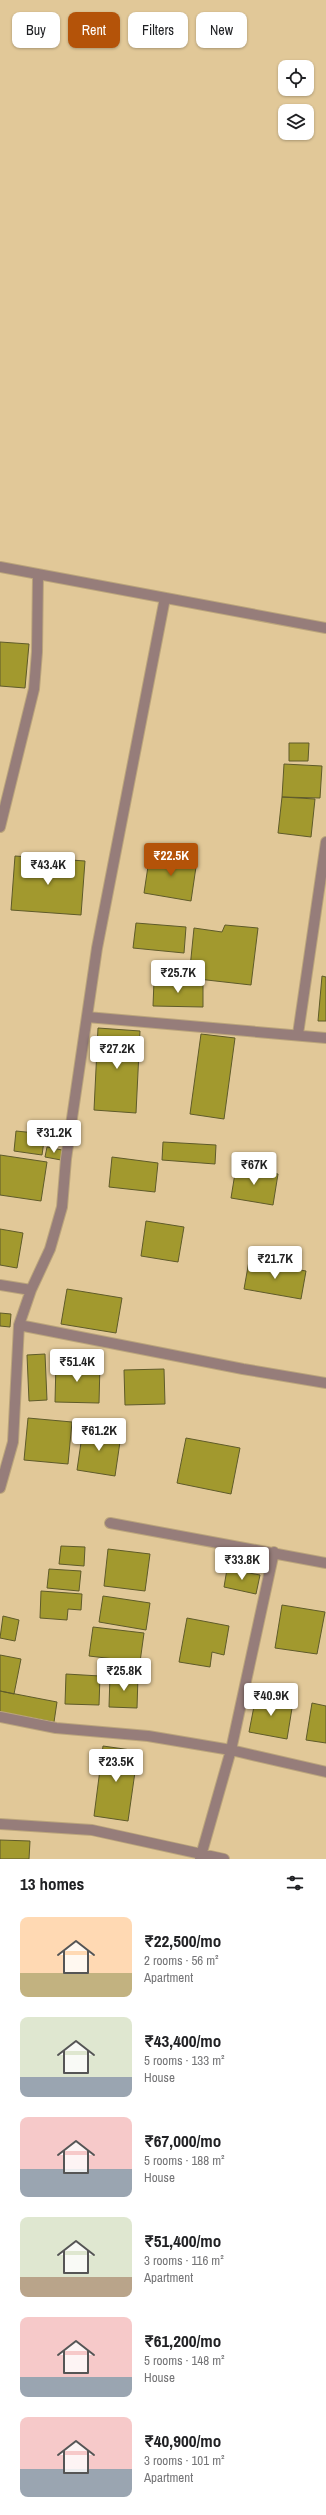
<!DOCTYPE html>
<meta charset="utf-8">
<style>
body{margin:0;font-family:"Archivo Narrow",sans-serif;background:#f6f6f6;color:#202124;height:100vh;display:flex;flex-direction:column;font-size:15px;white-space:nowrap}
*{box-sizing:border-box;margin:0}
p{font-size:13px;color:#757577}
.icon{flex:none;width:22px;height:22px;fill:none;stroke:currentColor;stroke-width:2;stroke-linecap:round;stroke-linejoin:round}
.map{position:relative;height:1859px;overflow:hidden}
.side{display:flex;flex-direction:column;background:#fff;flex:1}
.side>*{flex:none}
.banner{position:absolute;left:12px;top:12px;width:302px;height:36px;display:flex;gap:8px}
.controls{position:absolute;left:278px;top:60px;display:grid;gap:8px}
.controls a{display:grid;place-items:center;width:36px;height:36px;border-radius:8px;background:#fff;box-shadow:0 1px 3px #0004;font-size:20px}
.price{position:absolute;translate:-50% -34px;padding:0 9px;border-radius:4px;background:#fff;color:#222;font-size:13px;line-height:26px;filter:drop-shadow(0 1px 2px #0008)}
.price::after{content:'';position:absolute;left:50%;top:24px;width:12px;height:9px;margin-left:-6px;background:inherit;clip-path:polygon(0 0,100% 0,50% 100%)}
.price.on{background:#b45309;color:#fff}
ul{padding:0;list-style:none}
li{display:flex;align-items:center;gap:12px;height:100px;padding:0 20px}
li span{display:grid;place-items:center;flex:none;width:112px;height:80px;border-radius:8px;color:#555}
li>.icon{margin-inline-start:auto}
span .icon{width:48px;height:48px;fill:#fffc;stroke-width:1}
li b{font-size:17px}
h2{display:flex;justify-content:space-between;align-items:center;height:48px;padding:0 20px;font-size:17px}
.pill{padding:0 14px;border-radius:8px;background:#fff;box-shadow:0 1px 3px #0004;font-size:14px;line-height:36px}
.pill.on{background:#b45309;color:#fff}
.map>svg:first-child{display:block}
.building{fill:#a2992e;stroke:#5f5b2a}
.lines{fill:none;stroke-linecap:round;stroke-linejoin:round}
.minor-casing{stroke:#bba57c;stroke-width:12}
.minor{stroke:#967d7a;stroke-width:10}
</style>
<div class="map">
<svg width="326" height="1859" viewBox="0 0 326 1859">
<rect width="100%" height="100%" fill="#e1c898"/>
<path class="building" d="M0 642 29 644 25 688 0 686Z
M289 743H309L308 761H289Z
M284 764 322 766 320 798 282 797Z
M282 797 315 799 311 837 278 833Z
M150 853 197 860 191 901 144 893Z
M15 856 85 861 81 915 11 910Z
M136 923 186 927 184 953 133 948Z
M225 925 258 928 251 985 189 978 194 928 222 932Z
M322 976 326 977V1021H318Z
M154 981 203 982V1007L153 1006Z
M98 1028 140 1031 136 1113 94 1110Z
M201 1034 235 1038 224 1119 190 1114Z
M16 1131 45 1134 42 1155 14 1151Z
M163 1142 216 1145 215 1164 162 1160Z
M47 1147 62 1150 61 1160 45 1157Z
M0 1155 47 1162 41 1201 0 1195Z
M112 1157 158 1163 155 1192 109 1187Z
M236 1167 278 1174 273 1205 231 1198Z
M146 1221 184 1227 178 1262 141 1256Z
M0 1229 23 1233 17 1268 0 1265Z
M249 1261 306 1271 301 1299 244 1289Z
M67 1289 122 1298 116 1333 61 1324Z
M0 1313 11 1314 10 1327 0 1326Z
M45 1354 47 1400 29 1401 27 1355Z
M56 1362 100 1364 99 1403 55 1402Z
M164 1369 165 1404 125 1405 124 1370Z
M28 1418 72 1422 68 1464 24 1460Z
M83 1429 121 1435 115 1476 77 1470Z
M186 1438 240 1448 231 1494 177 1483Z
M61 1546 85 1547 84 1566 59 1564Z
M108 1549 150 1554 145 1591 104 1586Z
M49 1569 81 1571 79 1591 47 1588Z
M227 1569 260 1575 256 1594 224 1587Z
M41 1591 82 1594 81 1610 68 1609 67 1620 40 1618Z
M103 1596 150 1603 146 1630 99 1622Z
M282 1605 325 1612 317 1654 275 1648Z
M3 1616 19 1620 15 1641 0 1638Z
M187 1618 229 1626 224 1655 212 1652 210 1667 179 1662Z
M93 1627 144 1633 140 1662 89 1656Z
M0 1655 21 1659 14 1694 0 1691Z
M66 1674 100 1676 99 1705 65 1704Z
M110 1675 138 1676 137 1708 109 1707Z
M0 1691 57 1702 54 1722 0 1712Z
M256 1696 293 1702 287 1739 249 1732Z
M312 1703 326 1706V1743L306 1740Z
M103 1746 138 1751 128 1821 94 1816Z
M0 1840 30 1841 29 1859H0Z"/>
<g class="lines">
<defs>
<path id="minor" d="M0 567 326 628
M0 827 34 689 37 652 38 574
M87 1017 326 1038
M298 1034 326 842
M0 1285 31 1290
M19 1325 243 1369 326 1383
M0 1488 13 1442 19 1325 31 1290 50 1249 62 1207 66 1159 97 948 165 598
M110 1523 326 1563
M0 1717 56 1728 148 1736 231 1750 326 1772
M0 1824 92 1830 224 1859
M200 1859 231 1750 274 1552"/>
</defs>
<use href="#minor" class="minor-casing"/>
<use href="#minor" class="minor"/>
</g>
</svg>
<div class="controls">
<a><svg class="icon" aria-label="locate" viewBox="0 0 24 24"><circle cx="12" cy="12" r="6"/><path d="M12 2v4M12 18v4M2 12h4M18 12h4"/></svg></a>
<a><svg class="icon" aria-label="layers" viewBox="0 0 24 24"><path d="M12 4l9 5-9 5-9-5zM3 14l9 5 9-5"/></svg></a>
</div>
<b class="price on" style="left:171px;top:877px">₹22.5K</b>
<b class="price" style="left:48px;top:886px">₹43.4K</b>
<b class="price" style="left:178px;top:994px">₹25.7K</b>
<b class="price" style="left:117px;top:1070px">₹27.2K</b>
<b class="price" style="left:54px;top:1154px">₹31.2K</b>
<b class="price" style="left:254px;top:1186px">₹67K</b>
<b class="price" style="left:275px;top:1280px">₹21.7K</b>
<b class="price" style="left:77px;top:1383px">₹51.4K</b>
<b class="price" style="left:99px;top:1452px">₹61.2K</b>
<b class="price" style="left:242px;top:1581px">₹33.8K</b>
<b class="price" style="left:124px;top:1692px">₹25.8K</b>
<b class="price" style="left:271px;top:1717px">₹40.9K</b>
<b class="price" style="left:116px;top:1783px">₹23.5K</b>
<div class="banner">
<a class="pill">Buy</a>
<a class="pill on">Rent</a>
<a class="pill">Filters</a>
<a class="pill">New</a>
</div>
</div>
<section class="side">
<h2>13 homes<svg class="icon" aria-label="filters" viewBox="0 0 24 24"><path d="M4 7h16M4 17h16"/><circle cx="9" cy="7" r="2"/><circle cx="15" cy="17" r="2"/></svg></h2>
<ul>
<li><span style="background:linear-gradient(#ffd9b3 70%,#c2b280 0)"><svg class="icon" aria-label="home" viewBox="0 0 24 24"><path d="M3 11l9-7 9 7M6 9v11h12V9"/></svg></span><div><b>₹22,500/mo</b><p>2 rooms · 56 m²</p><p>Apartment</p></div></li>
<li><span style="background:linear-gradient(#dfe7d0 75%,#9aa5b1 0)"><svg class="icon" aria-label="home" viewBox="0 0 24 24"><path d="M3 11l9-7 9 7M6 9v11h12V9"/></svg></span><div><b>₹43,400/mo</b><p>5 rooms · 133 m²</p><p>House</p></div></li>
<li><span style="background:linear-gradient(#f6c9c9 65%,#9aa5b1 0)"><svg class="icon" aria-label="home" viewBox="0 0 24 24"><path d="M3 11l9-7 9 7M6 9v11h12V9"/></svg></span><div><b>₹67,000/mo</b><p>5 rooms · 188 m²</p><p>House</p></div></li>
<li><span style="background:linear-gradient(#dfe7d0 75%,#b9a48a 0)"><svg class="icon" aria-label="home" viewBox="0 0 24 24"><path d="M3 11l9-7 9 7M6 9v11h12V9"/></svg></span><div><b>₹51,400/mo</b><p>3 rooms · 116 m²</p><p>Apartment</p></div></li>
<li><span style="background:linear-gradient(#f6c9c9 75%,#9aa5b1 0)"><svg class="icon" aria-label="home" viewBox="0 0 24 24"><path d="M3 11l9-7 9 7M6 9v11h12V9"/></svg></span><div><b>₹61,200/mo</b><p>5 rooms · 148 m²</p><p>House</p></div></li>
<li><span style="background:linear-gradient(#f6c9c9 65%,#9aa5b1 0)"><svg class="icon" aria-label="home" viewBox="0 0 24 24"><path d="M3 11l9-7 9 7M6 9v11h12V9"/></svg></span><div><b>₹40,900/mo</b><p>3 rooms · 101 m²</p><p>Apartment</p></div></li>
</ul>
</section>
